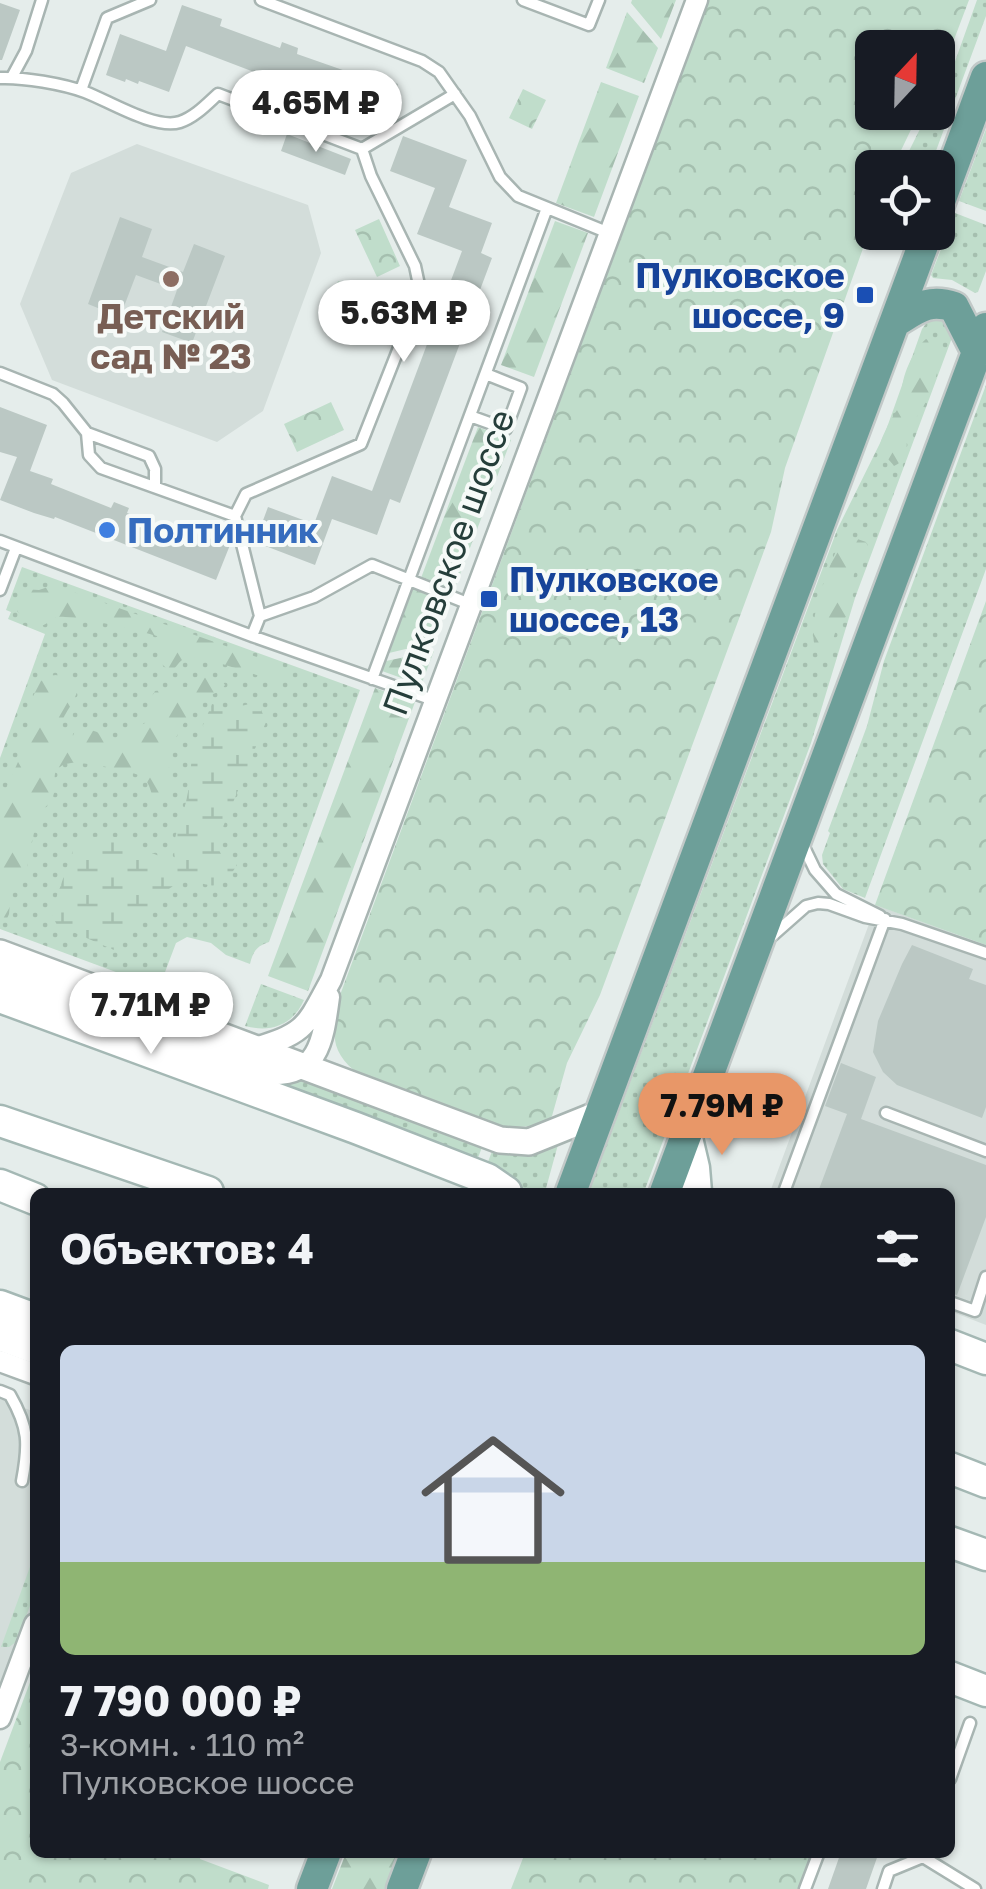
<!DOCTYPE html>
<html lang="ru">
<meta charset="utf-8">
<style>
body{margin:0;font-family:"Golos Text",sans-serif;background:#20242c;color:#f1f3f6;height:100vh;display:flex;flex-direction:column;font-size:38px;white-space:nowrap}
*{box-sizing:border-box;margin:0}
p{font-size:32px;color:#9ea1a6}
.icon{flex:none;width:55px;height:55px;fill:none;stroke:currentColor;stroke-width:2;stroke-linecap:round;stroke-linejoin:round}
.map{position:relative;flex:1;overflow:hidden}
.side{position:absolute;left:30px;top:1188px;width:925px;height:670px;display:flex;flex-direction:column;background:#171b24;border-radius:15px;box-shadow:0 2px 8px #0004}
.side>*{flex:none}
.needle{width:65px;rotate:22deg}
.tools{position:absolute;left:855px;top:30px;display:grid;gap:20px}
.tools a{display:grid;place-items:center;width:100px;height:100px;border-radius:15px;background:#171b24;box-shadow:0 2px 8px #0004;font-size:50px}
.price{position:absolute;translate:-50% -85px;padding:0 22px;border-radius:35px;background:#fff;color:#222;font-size:32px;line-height:65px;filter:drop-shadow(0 2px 5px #0008)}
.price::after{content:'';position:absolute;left:50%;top:60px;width:30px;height:22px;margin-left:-15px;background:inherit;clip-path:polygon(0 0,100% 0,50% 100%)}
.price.on{background:#e89768;color:#111}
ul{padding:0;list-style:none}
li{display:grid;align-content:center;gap:20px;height:530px;padding:0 30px}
li span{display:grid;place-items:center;height:310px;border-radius:15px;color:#555}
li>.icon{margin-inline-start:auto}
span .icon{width:180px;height:180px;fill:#fffc;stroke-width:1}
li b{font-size:42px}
h2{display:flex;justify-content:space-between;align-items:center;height:120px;padding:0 30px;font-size:42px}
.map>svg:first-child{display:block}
.built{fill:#d3ddda}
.grass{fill:url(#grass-dots)}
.forest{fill:url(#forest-firs)}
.wetland{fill:url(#wetland-marsh)}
.park{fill:url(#park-crowns)}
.building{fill:#bbc8c4}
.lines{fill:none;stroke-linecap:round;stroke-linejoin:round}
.service-casing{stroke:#a8b5b2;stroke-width:15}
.minor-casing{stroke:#a8b5b2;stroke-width:25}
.tertiary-casing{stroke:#a8b5b2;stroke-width:30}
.secondary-casing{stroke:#a4b8b4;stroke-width:35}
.primary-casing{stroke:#c2c9c8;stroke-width:35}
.service{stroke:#fff;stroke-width:10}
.minor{stroke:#fff;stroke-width:20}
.tertiary{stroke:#fff;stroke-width:25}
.secondary{stroke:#fff;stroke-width:30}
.primary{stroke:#6d9f99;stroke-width:30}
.education-dot{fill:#8d6e63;stroke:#f6faf8;stroke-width:4}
.transit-dot{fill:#1a4fb4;stroke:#f6faf8;stroke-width:4}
.shop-dot{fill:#3f7fe0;stroke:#f6faf8;stroke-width:4}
.labels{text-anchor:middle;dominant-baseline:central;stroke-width:8;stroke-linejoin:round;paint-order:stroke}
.transit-label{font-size:35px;font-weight:bold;fill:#164399;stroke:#f6faf8;text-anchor:end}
.education-label{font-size:35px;font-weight:bold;fill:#785e54;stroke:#f6faf8}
.shop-label{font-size:35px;font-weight:bold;fill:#366cbe;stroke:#f6faf8;text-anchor:start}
.street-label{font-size:35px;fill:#253e3a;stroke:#f6faf8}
</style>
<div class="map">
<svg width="986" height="1889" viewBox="0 0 986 1889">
<defs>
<pattern id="grass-dots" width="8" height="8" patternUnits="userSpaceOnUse" patternTransform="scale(2.5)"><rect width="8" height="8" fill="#c0ddcb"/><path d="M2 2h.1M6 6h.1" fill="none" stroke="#a5bfaf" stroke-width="1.8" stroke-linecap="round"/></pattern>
<pattern id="forest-firs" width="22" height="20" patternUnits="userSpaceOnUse" patternTransform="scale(2.5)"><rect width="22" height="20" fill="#c0ddcb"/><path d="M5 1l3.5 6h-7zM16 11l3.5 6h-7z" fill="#a5bfaf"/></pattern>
<pattern id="wetland-marsh" width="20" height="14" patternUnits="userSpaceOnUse" patternTransform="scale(2.5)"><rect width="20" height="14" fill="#c0ddcb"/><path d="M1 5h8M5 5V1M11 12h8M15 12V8" fill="none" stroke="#a5bfaf"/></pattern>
<pattern id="park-crowns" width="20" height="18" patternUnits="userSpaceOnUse" patternTransform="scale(2.5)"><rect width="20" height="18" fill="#c0ddcb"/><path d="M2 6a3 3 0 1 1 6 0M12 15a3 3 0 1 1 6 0" fill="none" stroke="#a5bfaf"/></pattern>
</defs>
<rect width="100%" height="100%" fill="#e5edeb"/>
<path class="built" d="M137 144 308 205 321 253 263 411 217 442 52 380 20 304 71 173Z
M876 905 986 945V1325L950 1311V1192H770Z
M0 1399 35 1412V1603L0 1697Z"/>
<path class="grass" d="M977 0H986V16L930 167H901L928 113 938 112V98L948 81Z
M986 129V211L959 201Z
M955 213 986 225V271L978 292 975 293 952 280 933 278 931 275Z
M930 318H944L953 335 855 598 811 743 644 1192H589L837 530 885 433 922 329Z
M986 385V569L865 898 843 889 823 864 822 855 830 833 828 831 867 726 884 661Z
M22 567 360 690 269 942C257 946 253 951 250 964L226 955 211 943 187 937 176 943 159 988 0 929V758L45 634 8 619 11 612 6 610Z
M261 984 304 1000C293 1025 271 1033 245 1026Z
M300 1075 484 1142 476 1163 278 1090Z
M559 1141 545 1192H520L486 1167 494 1146Z
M35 1553V1593L16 1642 9 1647H1Z"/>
<path class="forest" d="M632 0H676L661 39 631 3Z
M627 12 658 48 644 83 606 68Z
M601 82 639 96 594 217 556 203Z
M555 221 588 233 534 377 501 365Z
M926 339 940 345C944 366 924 416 907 427 905 442 912 458 894 466 891 461 880 453 880 447 879 440 896 409 902 404 898 384 911 352 926 339Z
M478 427 511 440 454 590 421 578Z
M846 535 866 542 870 552 854 574 849 612 835 633 828 656 822 661C798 634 830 566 842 537Z
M54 585 271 662 280 672 277 680C257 678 195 650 182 660 178 663 176 668 171 671 153 661 162 654 160 637 147 632 69 614 57 617 50 619 45 628 36 626 28 625 22 616 17 611L18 595 22 589 39 590Z
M413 589 447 603 431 643 389 653Z
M434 651 421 685 382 671 386 661Z
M56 675 78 683C79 706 50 720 65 741L72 738 75 731 82 727 97 732 110 742 145 723 151 698 155 691 187 687 190 680 197 677 221 679 225 685C219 694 215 692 206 697 197 701 189 713 185 721 180 729 174 741 171 750 164 770 178 782 162 802L154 801C151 793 150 784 144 778 139 772 81 761 71 763 63 764 63 765 56 770 53 779 56 784 54 793 52 805 41 808 37 818L26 872 23 880 11 891 9 914 6 921H0V802L18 762 20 738 31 726 32 719 30 702 41 681 48 676Z
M375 688 415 702 308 991 268 976Z
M346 1853H399L385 1889H332Z"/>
<path class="wetland" d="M258 702 266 722 216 844 223 858 237 865C222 890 214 889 188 878 152 893 142 925 114 950L57 925 51 913 77 839C90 837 106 835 120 838 139 843 155 859 175 859 171 838 181 822 186 802 190 785 191 768 192 751L204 739 203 725 212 704 228 709Z"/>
<path class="park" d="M709 0H969L938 82V48H872V112L919 113 893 167 872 168V223L785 468 771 532 600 995 567 1063 552 1116 546 1122 533 1126 506 1128 359 1074C338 1059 330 1042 337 1017L333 1014Z
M523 89 546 100 532 129 509 118Z
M379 219 400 266 377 277 355 230Z
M338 281 370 293 357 329 325 318Z
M331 402 344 430 297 452 284 424Z
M986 601V945L875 905Z
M35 1669V1852L201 1853 200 1859 269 1885 268 1889H0V1762Z
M525 1853H816L803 1889H511Z"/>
<path class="building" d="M0 3 20 10 2 60H0Z
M182 5 222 19 220 26 280 48 282 42 298 48 297 54 357 75 359 70 398 84 383 125 368 120 370 114 332 100 333 97 325 94 300 85 299 88 280 82 186 46 169 92 139 81 138 84 126 79 125 82 106 75 120 34 166 51Z
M287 134 351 159 345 175 281 151Z
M403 136 467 160 449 207 492 223 481 253 492 258 400 503 390 499 377 535 332 519 315 565 255 542 268 507 314 524 332 476 372 491 462 251 417 234 435 188 390 171Z
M120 217 152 229 142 257 183 272 194 244 225 256 192 343 162 332 177 290 136 275 120 317 88 304Z
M0 407 47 425 30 471 53 479 51 484 111 508 114 502 129 508 127 513 188 536 190 531 214 540 216 534 232 540 216 580 55 517 54 519 34 513 0 500 17 457 0 452Z
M912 945 973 969 969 979 986 985V1107L982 1118 897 1085 883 1072 873 1052 878 1021 902 964Z
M841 1063 876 1077 861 1119 986 1165V1217L957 1295 950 1293V1192H818L847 1114 825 1106Z
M841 1852H879L866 1889H828Z"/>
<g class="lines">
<defs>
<path id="service" d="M261 0 422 61 439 72 470 116 500 177 518 196 609 233
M523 0 589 25 599 0
M12 77 26 51 42 0
M0 78C23 77 63 84 85 92 109 101 155 130 180 122 195 117 207 104 218 94L362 149 371 176 415 266 419 285 406 330 361 444 246 494 235 516 101 468 89 455 87 433 63 403 53 394 0 373
M81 90 107 18 150 0
M362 149 455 94
M470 416 506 429 521 388 486 374
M87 433 149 456 155 469V487
M235 516 260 616
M0 541 252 636 436 701
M0 590 16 548
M252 636 260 616 314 597 372 565 472 605
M372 679 547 208
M801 841 815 870 836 894 880 916
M772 936 806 906 818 903 829 904 865 917 902 924 986 953
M886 1113 986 1151
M784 1192 885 919
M950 1302 975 1311 986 1277
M0 1391 10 1395C29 1428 29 1444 22 1481
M950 1779 970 1723
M923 1857 975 1889
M805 1889 819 1852
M883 1889 889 1871 923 1857"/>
<path id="minor" d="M0 973 266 1074C319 1078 323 1041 329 997
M252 1049C306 1033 305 1028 331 980L697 0
M0 1361 35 1374
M0 1718 35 1624"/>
<path id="tertiary" d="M0 953 500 1140 529 1142 601 1113"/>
<path id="secondary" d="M0 997 356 1128 487 1179 506 1192
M0 1121 208 1192
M686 1134 694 1168 696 1192
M0 1185 35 1199
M0 1306 35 1319
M0 1335 35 1348
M950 1345 986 1359
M950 1468 986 1482
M950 1542 986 1555
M950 1677 986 1691"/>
<path id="primary" d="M938 207 986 77
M895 322C917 309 928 298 954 307L977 352
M571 1192 928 232
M665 1192 986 328
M312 1889 326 1852
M402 1889 416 1852"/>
</defs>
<use href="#service" class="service-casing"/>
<use href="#minor" class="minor-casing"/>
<use href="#tertiary" class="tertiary-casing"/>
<use href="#secondary" class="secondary-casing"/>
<use href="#primary" class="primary-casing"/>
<use href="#service" class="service"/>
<use href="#minor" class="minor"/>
<use href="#tertiary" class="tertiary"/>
<use href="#secondary" class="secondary"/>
<use href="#primary" class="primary"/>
</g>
<circle class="education-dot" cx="171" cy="279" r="10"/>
<g class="transit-dot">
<rect x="855" y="285" width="20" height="20" rx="5"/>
<rect x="479" y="589" width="20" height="20" rx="5"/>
</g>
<circle class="shop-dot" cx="107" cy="530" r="10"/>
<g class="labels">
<g class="transit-label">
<text x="845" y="275">Пулковское<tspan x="845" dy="40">шоссе, 9</tspan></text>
<text x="509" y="579" text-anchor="start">Пулковское<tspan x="509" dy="40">шоссе, 13</tspan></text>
</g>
<g class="education-label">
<text x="171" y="316">Детский<tspan x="171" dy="40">сад № 23</tspan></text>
</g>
<g class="shop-label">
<text x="127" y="530">Полтинник</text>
</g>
<g class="street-label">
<text transform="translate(448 562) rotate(-70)">Пулковское шоссе</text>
</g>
</g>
</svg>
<div class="tools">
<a><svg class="needle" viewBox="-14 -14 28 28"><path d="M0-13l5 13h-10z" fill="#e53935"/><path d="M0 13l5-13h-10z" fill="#9ea1a6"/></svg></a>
<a><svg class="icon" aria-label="locate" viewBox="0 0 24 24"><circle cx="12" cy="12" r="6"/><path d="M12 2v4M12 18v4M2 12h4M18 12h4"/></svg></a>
</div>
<b class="price" style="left:316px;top:155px">4.65M ₽</b>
<b class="price" style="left:404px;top:365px">5.63M ₽</b>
<b class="price" style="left:151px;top:1057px">7.71M ₽</b>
<b class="price on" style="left:722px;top:1158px">7.79M ₽</b>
<section class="side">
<h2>Объектов: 4<svg class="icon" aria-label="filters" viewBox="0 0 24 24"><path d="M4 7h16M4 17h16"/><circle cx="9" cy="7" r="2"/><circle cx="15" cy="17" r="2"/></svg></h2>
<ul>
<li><span style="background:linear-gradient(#c9d6e8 70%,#8fb573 0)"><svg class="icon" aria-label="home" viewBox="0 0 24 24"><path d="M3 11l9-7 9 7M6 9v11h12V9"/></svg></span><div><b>7 790 000 ₽</b><p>3-комн. · 110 m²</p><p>Пулковское шоссе</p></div></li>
</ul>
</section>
</div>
